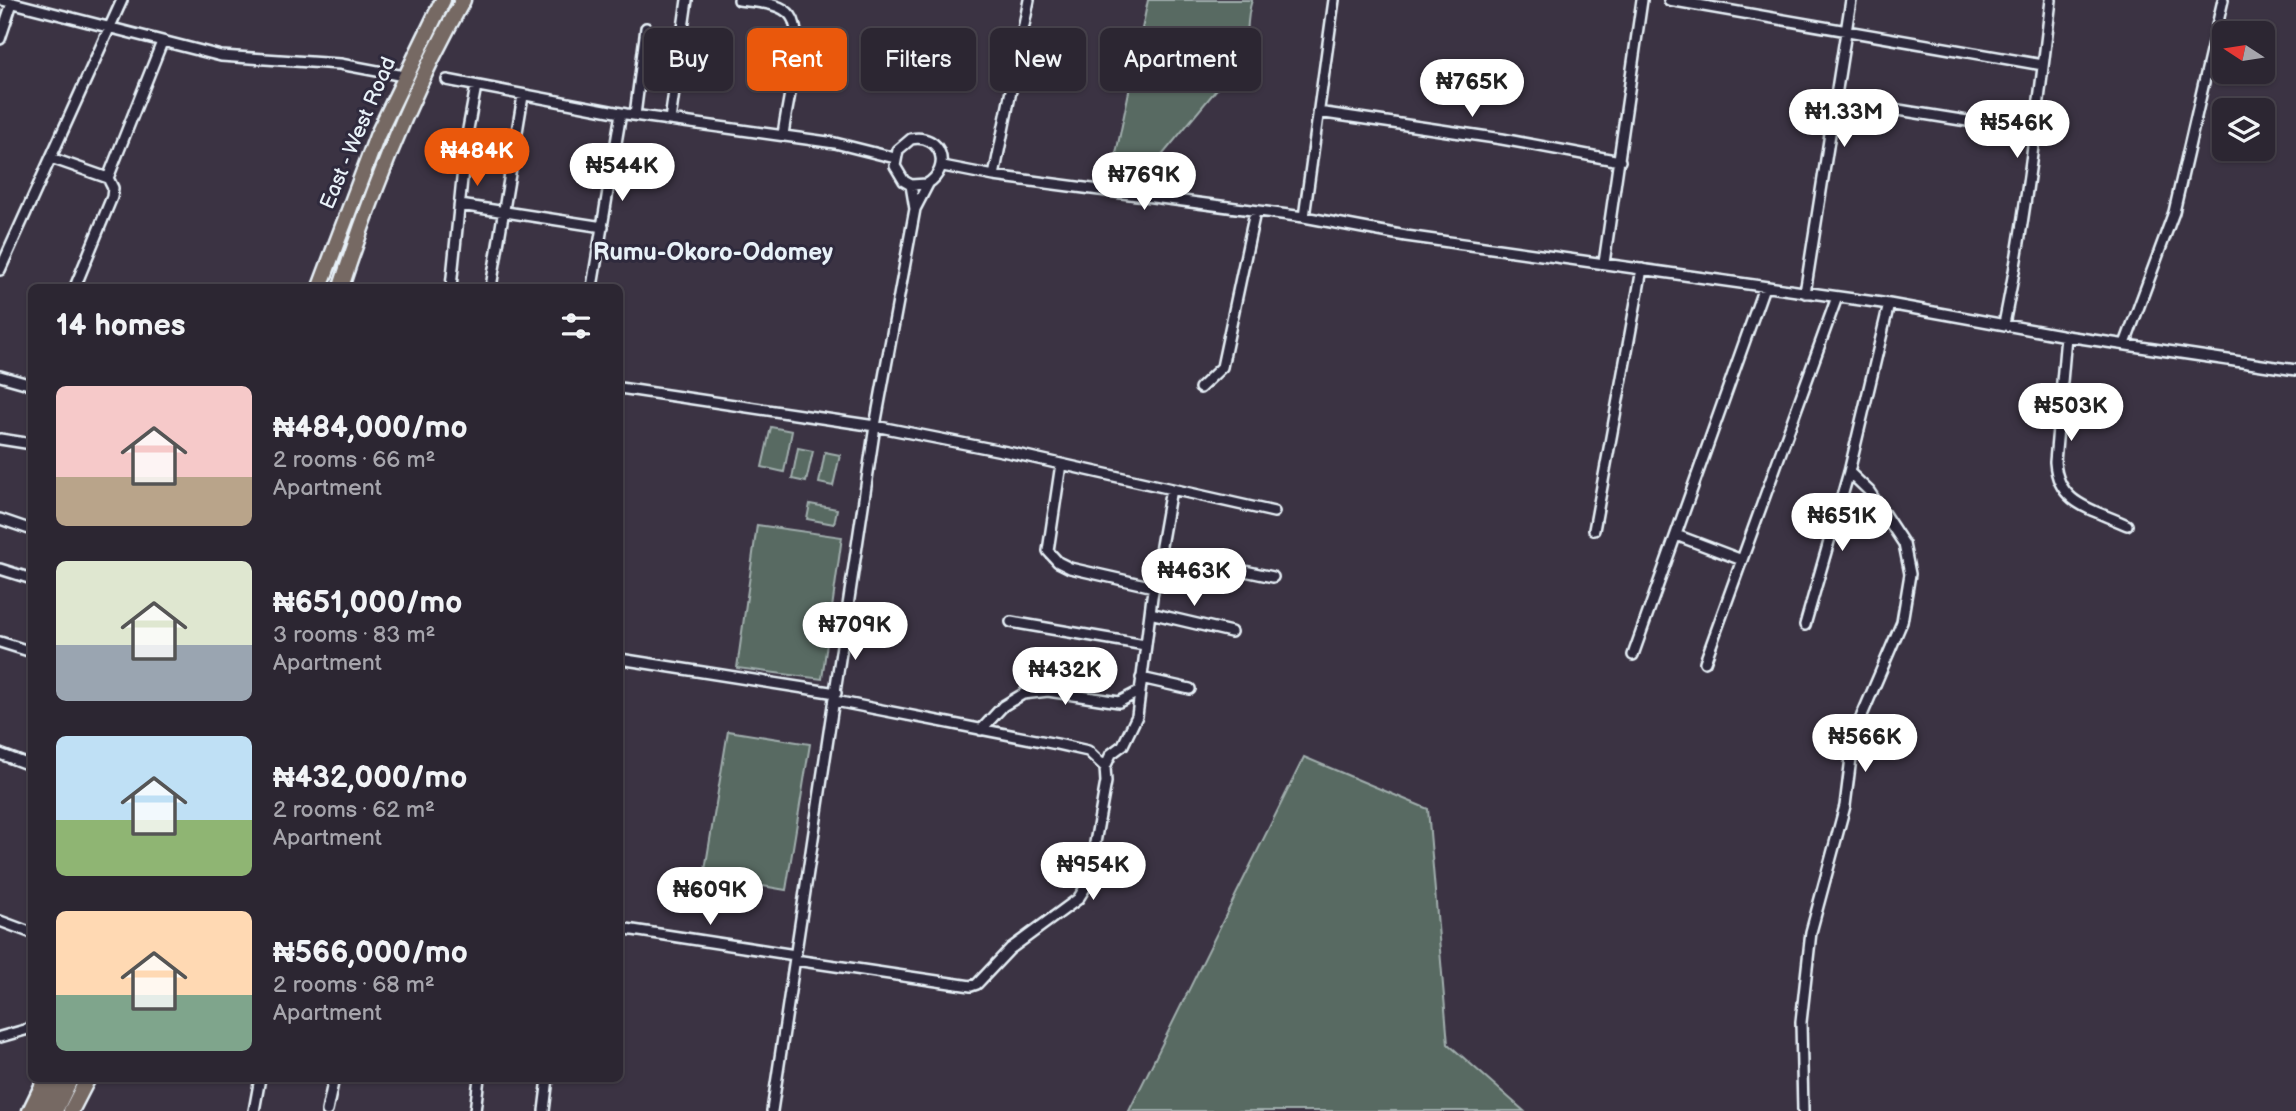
<!DOCTYPE html>
<meta charset="utf-8">
<style>
body{margin:0;font-family:"Balsamiq Sans",sans-serif;background:#38323e;color:#f1f3f6;height:100vh;display:flex;flex-direction:column;font-size:26px;white-space:nowrap}
*{box-sizing:border-box;margin:0}
p{font-size:23px;color:#a6a5ac}
.icon{flex:none;width:38px;height:38px;fill:none;stroke:currentColor;stroke-width:2;stroke-linecap:round;stroke-linejoin:round}
.map{position:relative;flex:1;overflow:hidden}
.sheet{position:absolute;left:28px;top:284px;width:595px;height:798px;display:flex;flex-direction:column;background:#2c2632;border-radius:10px;box-shadow:0 2px 5px #0004,0 0 0 2px #48434d}
.sheet>*{flex:none}
.hud{position:absolute;left:644px;top:28px;width:665px;height:63px;display:flex;gap:14px}
.needle{width:46px;rotate:282deg}
.tools{position:absolute;left:2212px;top:21px;display:grid;gap:14px}
.tools a{display:grid;place-items:center;width:63px;height:63px;border-radius:10px;background:#2c2632;box-shadow:0 2px 5px #0004,0 0 0 2px #48434d;font-size:35px}
.price{position:absolute;translate:-50% -60px;padding:0 16px;border-radius:24px;background:#fff;color:#222;font-size:23px;line-height:46px;filter:drop-shadow(0 2px 4px #0008)}
.price::after{content:'';position:absolute;left:50%;top:42px;width:21px;height:16px;margin-left:-10px;background:inherit;clip-path:polygon(0 0,100% 0,50% 100%)}
.price.active{background:#ea580c;color:#fff}
ul{padding:0;list-style:none}
li{display:flex;align-items:center;gap:21px;height:175px;padding:0 28px}
li span{display:grid;place-items:center;flex:none;width:196px;height:140px;border-radius:10px;color:#555}
li>.icon{margin-inline-start:auto}
span .icon{width:84px;height:84px;fill:#fffc;stroke-width:1}
li b{font-size:30px}
h2{display:flex;justify-content:space-between;align-items:center;height:84px;padding:0 28px;font-size:30px}
.pill{padding:0 24px;border-radius:10px;background:#2c2632;box-shadow:0 2px 5px #0004,0 0 0 2px #48434d;font-size:24px;line-height:63px}
.pill.active{background:#ea580c;color:#fff}
.map>svg:first-child{display:block}
.green{fill:#596a62;stroke:#a0aead;stroke-width:2}
.lines{fill:none;stroke-linecap:round;stroke-linejoin:round}
.minor-casing{stroke:#e8f1f8;stroke-width:14}
.primary-casing{stroke:#e8f1f8;stroke-width:19}
.minor{stroke:#2f2a3d;stroke-width:9}
.primary{stroke:#766964;stroke-width:14}
.labels{text-anchor:middle;dominant-baseline:central;stroke-width:6;stroke-linejoin:round;paint-order:stroke}
.street-label{font-size:21px;fill:#e8f1f8;stroke:#2f2a3d}
.quarter-label{font-size:24px;font-weight:bold;fill:#e8f1f8;stroke:#2f2a3d}
</style>
<div class="map">
<svg width="2296" height="1111" viewBox="0 0 2296 1111">
<rect width="100%" height="100%" fill="#3b3343"/>
<filter id="ink" filterUnits="userSpaceOnUse"><feTurbulence type="fractalNoise" baseFrequency=".0143" numOctaves="2"/><feDisplacementMap in="SourceGraphic" scale="14" xChannelSelector="R" yChannelSelector="G"/><feConvolveMatrix kernelMatrix="1 2 1 2 8 2 1 2 1" color-interpolation-filters="sRGB"/></filter>
<g filter="url(#ink)">
<path class="green" d="M1148 0H1252C1241 33 1258 62 1221 84L1140 182 1111 178Z
M771 427 792 431 784 472 762 467Z
M798 448 813 451 806 482 792 479Z
M825 452 840 455 833 486 819 483Z
M810 504 837 509 834 524 807 519Z
M757 525 842 537 822 679 737 668Z
M728 731 810 744 786 890 704 876Z
M1304 757 1428 809 1448 1044 1524 1111H1129Z"/>
<g class="lines">
<defs>
<path id="minor" d="M2 0 221 56 340 64 404 76
M739 0C754 2 781 2 791 16 806 35 785 110 783 136
M1669 0 2043 65
M0 39 12 3
M447 80 626 114 835 143 895 158
M1836 100 2036 132
M1318 112 1502 139 1620 161
M635 115 646 28
M670 120 687 0
M51 158 108 178 113 188 112 197 75 287
M943 166 994 176 1304 217 1406 236 1889 304 2066 336 2296 370
M994 176 1029 0
M108 178 162 42
M911 185 927 184C953 168 941 133 911 139L898 150 895 166 904 181 911 185 915 209
M460 205 603 227
M1304 217 1334 0
M1604 263 1642 0
M0 270 122 0
M451 287 466 140 476 86
M491 287 523 96
M592 287 621 113
M1805 293 1851 0
M2004 324C2026 217 2038 109 2051 0
M2066 336 2055 462C2058 505 2093 509 2127 525
M2125 344 2174 212 2223 0
M0 376 32 385
M620 388 875 426 1012 453 1274 512
M1200 388 1222 367 1255 212
M0 439 32 444
M1061 464 1048 551 1058 562 1070 568 1154 587
M0 519 32 530
M1594 530 1642 269
M1676 535 1742 560
M1160 553 1273 577
M0 569 32 579
M1150 613 1231 632
M1011 622 1145 645
M1805 625 1849 472 1889 304
M0 642 32 652
M1633 655 1764 287
M620 659 836 693
M1705 662 1837 297
M1141 678 1190 689
M835 701 1057 744 1088 751 1105 767
M981 730 1003 706 1023 694 1048 691 1119 702 1140 691
M0 754 32 766
M0 921 32 933
M620 928 795 955
M795 960 971 986 977 984 1010 949 1078 899 1085 888 1091 865 1106 782 1105 767 1111 754 1123 745 1137 716 1152 597 1171 489
M0 1037 32 1028
M254 1111 260 1078
M327 1111 334 1078
M475 1111 479 1078
M544 1111 548 1078
M772 1111 875 426 915 209 928 184
M1803 1111 1801 1022 1811 932 1845 806 1854 734 1902 622 1910 574 1904 544 1869 491 1849 472"/>
<path id="primary" d="M320 287 377 136 443 0
M341 287C373 189 412 89 463 0
M30 1111 46 1078
M41 1111 57 1078
M55 1111 71 1078
M71 1111 88 1078"/>
</defs>
<use href="#minor" class="minor-casing"/>
<use href="#primary" class="primary-casing"/>
<use href="#minor" class="minor"/>
<use href="#primary" class="primary"/>
</g>
</g>
<g class="labels">
<g class="street-label">
<text transform="translate(358 133) rotate(-67)">East - West Road</text>
</g>
<g class="quarter-label">
<text x="713" y="252">Rumu-Okoro-Odomey</text>
</g>
</g>
</svg>
<div class="tools">
<a><svg class="needle" viewBox="-14 -14 28 28"><path d="M0-13l5 13h-10z" fill="#e53935"/><path d="M0 13l5-13h-10z" fill="#a6a5ac"/></svg></a>
<a><svg class="icon" aria-label="layers" viewBox="0 0 24 24"><path d="M12 4l9 5-9 5-9-5zM3 14l9 5 9-5"/></svg></a>
</div>
<b class="price" style="left:1472px;top:119px">₦765K</b>
<b class="price" style="left:1844px;top:149px">₦1.33M</b>
<b class="price" style="left:2017px;top:160px">₦546K</b>
<b class="price active" style="left:477px;top:188px">₦484K</b>
<b class="price" style="left:622px;top:203px">₦544K</b>
<b class="price" style="left:1144px;top:212px">₦769K</b>
<b class="price" style="left:2071px;top:443px">₦503K</b>
<b class="price" style="left:1842px;top:553px">₦651K</b>
<b class="price" style="left:1194px;top:608px">₦463K</b>
<b class="price" style="left:855px;top:662px">₦709K</b>
<b class="price" style="left:1065px;top:707px">₦432K</b>
<b class="price" style="left:1865px;top:774px">₦566K</b>
<b class="price" style="left:1093px;top:902px">₦954K</b>
<b class="price" style="left:710px;top:927px">₦609K</b>
<div class="hud">
<a class="pill">Buy</a>
<a class="pill active">Rent</a>
<a class="pill">Filters</a>
<a class="pill">New</a>
<a class="pill">Apartment</a>
</div>
<section class="sheet">
<h2>14 homes<svg class="icon" aria-label="filters" viewBox="0 0 24 24"><path d="M4 7h16M4 17h16"/><circle cx="9" cy="7" r="2"/><circle cx="15" cy="17" r="2"/></svg></h2>
<ul>
<li><span style="background:linear-gradient(#f6c9c9 65%,#b9a48a 0)"><svg class="icon" aria-label="home" viewBox="0 0 24 24"><path d="M3 11l9-7 9 7M6 9v11h12V9"/></svg></span><div><b>₦484,000/mo</b><p>2 rooms · 66 m²</p><p>Apartment</p></div></li>
<li><span style="background:linear-gradient(#dfe7d0 60%,#9aa5b1 0)"><svg class="icon" aria-label="home" viewBox="0 0 24 24"><path d="M3 11l9-7 9 7M6 9v11h12V9"/></svg></span><div><b>₦651,000/mo</b><p>3 rooms · 83 m²</p><p>Apartment</p></div></li>
<li><span style="background:linear-gradient(#bfe0f5 60%,#8fb573 0)"><svg class="icon" aria-label="home" viewBox="0 0 24 24"><path d="M3 11l9-7 9 7M6 9v11h12V9"/></svg></span><div><b>₦432,000/mo</b><p>2 rooms · 62 m²</p><p>Apartment</p></div></li>
<li><span style="background:linear-gradient(#ffd9b3 60%,#7fa58c 0)"><svg class="icon" aria-label="home" viewBox="0 0 24 24"><path d="M3 11l9-7 9 7M6 9v11h12V9"/></svg></span><div><b>₦566,000/mo</b><p>2 rooms · 68 m²</p><p>Apartment</p></div></li>
</ul>
</section>
</div>
